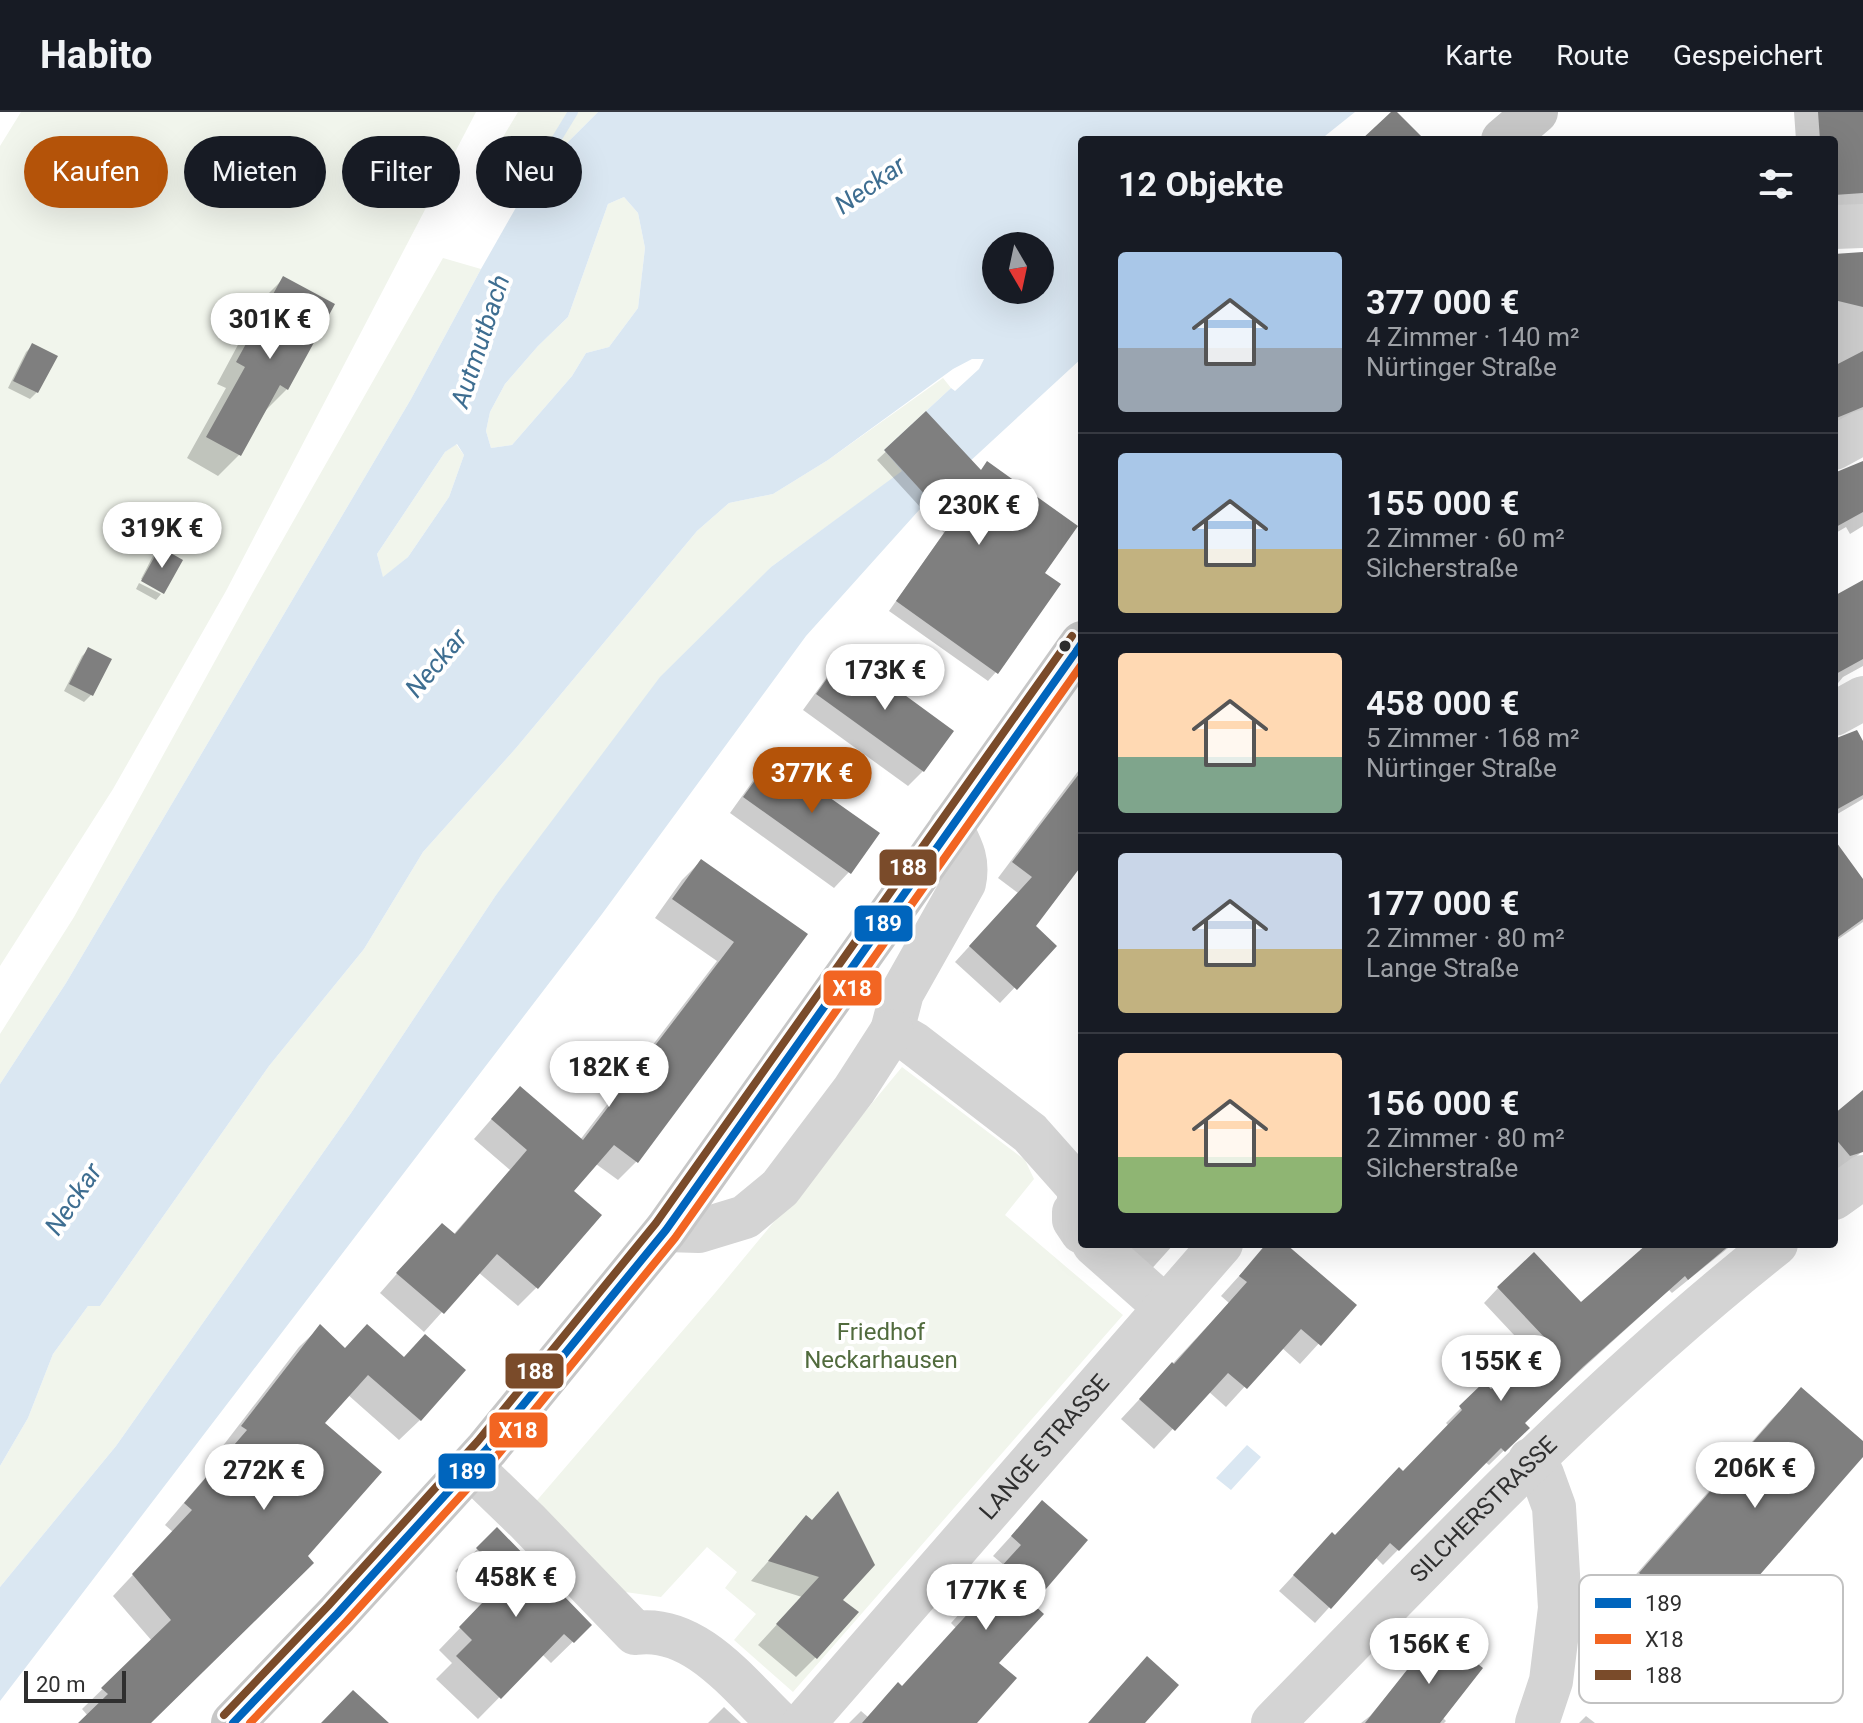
<!DOCTYPE html>
<html lang="de">
<meta charset="utf-8">
<style>
body{margin:0;font-family:Roboto,sans-serif;background:#242831;color:#f1f3f6;height:100vh;display:flex;flex-direction:column;font-size:30px;white-space:nowrap}
*{box-sizing:border-box;margin:0}
p{font-size:26px;color:#9ea1a6}
.icon{flex:none;width:44px;height:44px;fill:none;stroke:currentColor;stroke-width:2;stroke-linecap:round;stroke-linejoin:round}
.map{position:relative;flex:1;overflow:hidden}
.details{position:absolute;left:1078px;top:24px;width:760px;height:1112px;display:flex;flex-direction:column;background:#171b24;border-radius:8px;box-shadow:0 8px 32px #0002}
.details>*{flex:none}
.top-card{position:absolute;left:24px;top:24px;width:760px;height:72px;display:flex;gap:16px}
.needle{width:52px;rotate:171deg}
.buttons{position:absolute;left:982px;top:120px;display:grid;gap:16px}
.buttons a{display:grid;place-items:center;width:72px;height:72px;border-radius:50%;background:#171b24;box-shadow:0 8px 32px #0002;font-size:40px}
.scale{position:absolute;left:24px;bottom:20px;width:102px;box-sizing:border-box;padding-left:8px;border:4px solid #2f2f2f;border-top:0;font-size:22px;line-height:28px;white-space:nowrap;color:#2f2f2f;-webkit-text-stroke:6px #fff;paint-order:stroke}
.price{position:absolute;translate:-50% -68px;padding:0 18px;border-radius:28px;background:#fff;color:#222;font-size:26px;line-height:52px;filter:drop-shadow(0 2px 4px #0008)}
.price::after{content:'';position:absolute;left:50%;top:48px;width:24px;height:18px;margin-left:-12px;background:inherit;clip-path:polygon(0 0,100% 0,50% 100%)}
.price.active{background:#b45309;color:#fff}
ul{padding:0;list-style:none}
li{display:flex;align-items:center;gap:24px;height:200px;padding:0 40px}
li+li{border-top:2px solid #363941}
li span{display:grid;place-items:center;flex:none;width:224px;height:160px;border-radius:8px;color:#555}
li>.icon{margin-inline-start:auto}
span .icon{width:96px;height:96px;fill:#fffc;stroke-width:1}
li b{font-size:34px}
h2{display:flex;justify-content:space-between;align-items:center;height:96px;padding:0 40px;font-size:34px}
.chip{padding:0 28px;border-radius:36px;background:#171b24;box-shadow:0 8px 32px #0002;font-size:28px;line-height:72px}
.chip.active{background:#b45309;color:#fff}
header{display:flex;align-items:center;gap:48px;box-sizing:border-box;height:112px;padding:0 40px;background:#171b24;border-bottom:2px solid #363941}
header strong{font-size:38px}
nav{display:flex;gap:44px;margin-inline-start:auto;font-size:28px}
.map>svg:first-child{display:block}
.green{fill:#f1f5ec}
.water{fill:#dae7f2;fill-rule:evenodd}
.shadow{fill:#0003}
.lines{fill:none;stroke-linecap:round;stroke-linejoin:round}
.stream{stroke:#dae7f2;stroke-width:10}
.building{fill:#7f7f7f}
.minor{stroke:#d4d4d4;stroke-width:44}
.major{stroke:#c7c7c7;stroke-width:44}
.bus-1-casing{stroke:#fff;stroke-width:14}
.bus-2-casing{stroke:#fff;stroke-width:14}
.bus-3-casing{stroke:#fff;stroke-width:14}
.bus-1{stroke:#0065bd;stroke-width:8}
.bus-2{stroke:#f26522;stroke-width:8}
.bus-3{stroke:#7a4b2a;stroke-width:8}
.bus-dot{fill:#2f2f2f;stroke:#fff;stroke-width:3}
.labels{text-anchor:middle;dominant-baseline:central;stroke-width:8;stroke-linejoin:round;paint-order:stroke}
.park-label{font-size:24px;fill:#516b3d;stroke:#fff}
.street-label{font-size:24px;fill:#2f2f2f;stroke:#fff}
.water-label{font-size:26px;font-style:italic;fill:#3e6e91;stroke:#fff}
.key{fill:#fff;stroke:#c1c1c1;stroke-width:2}
.key-label{font-size:22px;fill:#2f2f2f}
.line-badge{stroke:#fff;stroke-width:3}
.badge-label{font-size:22px;text-anchor:middle;font-weight:bold;fill:#fff}
</style>
<header>
<strong>Habito</strong>
<nav><a>Karte</a><a>Route</a><a>Gespeichert</a></nav>
</header>
<div class="map">
<svg width="1863" height="1611" viewBox="0 0 1863 1611">
<rect width="100%" height="100%" fill="#fff"/>
<path class="green" d="M21 0H476L226 479 113 677 0 854V34Z
M518 0H598L534 64 500 30Z
M624 85 638 101 645 136 638 196 609 235 586 241 572 264 512 333 491 336 486 319 490 300 505 272 538 234 568 205 608 92Z
M443 146 481 157 411 287 66 871 0 972V922L74 805 253 480Z
M943 266 951 276 884 338 903 359 771 455 496 783 351 1001 116 1334 0 1475V1354L28 1306 53 1242 88 1194H100L269 954 364 837 423 740 516 636 697 419 729 391 773 382 828 348Z
M456 332 464 343 449 385 408 445 383 466 377 442 445 340Z
M902 955 1025 1048 1034 1067 1005 1103 1123 1203 793 1580 734 1528 756 1502 725 1476 737 1460 707 1435 661 1485 625 1480 533 1393 715 1181Z"/>
<path class="water" d="M598 0H1355L1320 28H1082V246L929 387 806 524 602 802 0 1589V1475L116 1334 351 1001 496 783 660 565 771 455 902 359 884 338 951 276 955 279 979 257 984 247H972L953 257 828 348 773 382 729 391 697 419 516 636 423 740 364 837 269 954 100 1194H88L53 1242 28 1306 0 1354V972L66 871 411 287 481 157 534 64ZM624 85 638 101 645 136 638 196 609 235 586 241 572 264 512 333 491 336 486 319 490 300 505 272 538 234 568 205 608 92ZM996 134H1040V178H996ZM457 332 464 343 449 385 408 445 383 465 377 442 445 340Z
M1247 1333 1261 1345 1231 1378 1216 1366Z"/>
<path class="shadow" d="M1794 0H1863V101L1834 103V28H1796Z
M1863 143V322L1834 315V144Z
M283 167 287 277 266 298 239 343 218 364 187 346 226 276 217 272 262 188Z
M33 233 37 280 30 287 8 276 26 240Z
M926 302 1042 461 996 560 988 569 889 499 944 421 877 348Z
M1863 351V414L1850 422 1846 415 1834 422V363Z
M160 437 163 479 141 467 153 444Z
M1863 470V554L1843 565 1834 576V487Z
M139 471 161 482 156 488 136 477Z
M89 537 91 583 84 590 64 579 82 544Z
M847 543 923 659 908 674 803 598 832 558Z
M1863 633V687L1834 704V638Z
M772 648 849 760 834 776 730 701 757 663Z
M1082 654V750L1033 814 1054 834 1000 891 955 850 1018 781 998 766Z
M701 749 805 822 636 1050 618 1068 596 1052 572 1080 599 1104 536 1176 518 1194 478 1160 424 1220 380 1181 423 1132 453 1123 510 1058 474 1027 502 995 580 1028 717 849 655 806 682 768Z
M1834 754 1863 771V810L1834 830Z
M1863 981V1039L1843 1055 1834 1058V1004Z
M1112 1132H1174L1147 1162Z
M1268 1132H1283L1354 1193 1300 1252 1281 1235 1226 1295 1208 1279 1154 1337 1121 1307 1229 1191 1221 1184Z
M1648 1132H1733L1672 1181 1669 1178 1523 1311 1527 1316 1489 1353 1485 1350 1383 1453 1375 1445 1315 1511 1279 1479 1317 1438 1335 1425 1403 1362 1449 1314 1446 1311 1484 1273 1491 1280 1532 1242 1484 1191 1498 1176 1581 1193Z
M320 1215 420 1308 399 1328 347 1282 322 1311 149 1611H80L88 1604 82 1597 152 1529 113 1484 173 1420 165 1413 228 1339 222 1335 299 1235Z
M1801 1278 1863 1331V1342L1707 1520 1677 1550 1610 1492 1771 1308Z
M806 1406 840 1488 816 1545 796 1565 758 1533 802 1485 751 1469Z
M1024 1410 1030 1492 996 1551 974 1611H849L861 1599 868 1605 901 1576 956 1516 951 1511 1004 1453 993 1444Z
M497 1418 590 1513 551 1551 542 1542 478 1607 436 1567 452 1551 439 1538 486 1489 455 1459Z
M1438 1522 1442 1605 1446 1609 1444 1611H1361L1370 1604Z
M724 1595 741 1611H708Z
M1586 1604 1595 1611H1579Z"/>
<g class="lines">
<path class="stream" d="M531 75 534 64 573 0"/>
</g>
<path class="building" d="M1391 0H1397L1425 28H1361Z
M1818 0H1863V81L1834 83V28H1820Z
M1863 140V195L1834 188V142Z
M283 164 335 192 288 278 280 273 241 344 206 325 245 255 236 250Z
M32 231 58 244 38 281 13 269Z
M1863 239V295L1834 307V254Z
M926 299 981 358 987 349 1078 414 1045 461 1061 472 998 562 896 489 951 411 884 338Z
M1863 349V400L1834 416V361Z
M160 435 183 448 164 482 141 469Z
M1863 468V547L1834 563V484Z
M88 535 112 547 93 584 69 572Z
M846 540 954 619 924 660 816 582Z
M1857 618 1863 629V683L1834 699V627Z
M772 645 880 721 851 762 743 685Z
M1082 658V753L1036 814 1057 834 1017 878 969 834 1032 765 1012 750Z
M1834 727 1863 767V807L1834 828Z
M701 747 808 822 638 1051 614 1033 574 1079 602 1103 538 1177 497 1142 444 1202 396 1161 442 1111 455 1122 527 1038 491 1007 520 974 583 1028 734 830 672 787Z
M1863 978V1040L1850 1044 1834 1025V1002Z
M1266 1132H1286L1357 1193 1321 1234 1301 1217 1247 1277 1228 1261 1175 1319 1139 1287 1172 1250 1174 1252 1247 1170 1239 1164Z
M1647 1132H1731L1688 1168 1685 1164 1584 1254 1525 1311 1530 1316 1505 1340 1501 1336 1399 1439 1390 1431 1331 1497 1293 1463 1332 1420 1335 1423 1399 1355 1403 1359 1462 1298 1459 1294 1484 1270 1491 1277 1546 1227 1497 1175 1534 1140 1581 1190Z
M320 1212 345 1236 367 1212 404 1245 425 1222 466 1258 421 1309 368 1263 325 1311 382 1360 308 1444 314 1451 151 1611H78L108 1582 101 1576 171 1508 132 1462 192 1398 184 1391 247 1318 241 1314Z
M1801 1275 1863 1329V1345L1709 1521 1639 1461Z
M838 1379 875 1453 843 1488 859 1500 817 1547 776 1512 819 1465 768 1449 806 1403 812 1408Z
M1042 1388 1088 1428 1033 1492 1044 1502 999 1551 1017 1566 977 1611H862L898 1570 902 1574 973 1496 968 1491 1021 1433 1011 1424Z
M497 1415 592 1513 574 1531 564 1522 501 1587 456 1544 472 1528 459 1515 506 1466 476 1436Z
M1437 1520 1483 1556 1440 1611H1365Z
M1147 1544 1179 1573 1145 1611H1088Z
M353 1578 389 1611H321Z"/>
<g class="lines">
<g class="minor">
<path d="M1834 115 1863 114"/>
<path d="M1834 336 1863 320"/>
<path d="M1834 602 1863 586"/>
<path d="M951 715C961 735 969 748 964 771L902 881 892 919 913 931 1030 1021 1078 1075 1080 1093 1074 1100V1108L1082 1120"/>
<path d="M1834 1086 1863 1065"/>
<path d="M666 1118 699 1119 745 1105 780 1076 854 978 892 919"/>
<path d="M1094 1132 1165 1195"/>
<path d="M1530 1348 1542 1362 1554 1395 1560 1496 1551 1569 1537 1611"/>
<path d="M471 1355 527 1409 635 1521C695 1512 740 1574 779 1611"/>
<path id="s1" d="M804 1611 1221 1132"/>
<path id="s2" d="M1273 1611C1436 1444 1593 1277 1776 1132"/>
</g>
<path class="major" d="M1503 28 1536 0
M233 1611 337 1502 487 1337 666 1118 1082 531"/>
<defs>
<path id="bus-1" d="M233 1611 337 1502 487 1337 666 1118 1082 531"/>
<path id="bus-2" d="M250 1611 346 1510 496 1345 675 1126 1082 552"/>
<path id="bus-3" d="M224 1603 328 1494 478 1329 656 1111 1072 524"/>
</defs>
<use href="#bus-1" class="bus-1-casing"/>
<use href="#bus-2" class="bus-2-casing"/>
<use href="#bus-3" class="bus-3-casing"/>
<use href="#bus-1" class="bus-1"/>
<use href="#bus-2" class="bus-2"/>
<use href="#bus-3" class="bus-3"/>
</g>
<circle class="bus-dot" cx="1065" cy="534" r="7"/>
<g class="labels">
<g class="park-label">
<text x="881" y="1220">Friedhof<tspan x="881" dy="28">Neckarhausen</tspan></text>
</g>
<g class="street-label">
<text stroke="none"><textPath href="#s1" startOffset="366">LANGE STRASSE</textPath></text>
<text stroke="none"><textPath href="#s2" startOffset="300">SILCHERSTRASSE</textPath></text>
</g>
<g class="water-label">
<text transform="translate(870 73) rotate(-35)">Neckar</text>
<text transform="translate(480 229) rotate(-72)">Autmutbach</text>
<text transform="translate(436 551) rotate(-50)">Neckar</text>
<text transform="translate(73 1087) rotate(-56)">Neckar</text>
</g>
</g>
<rect x="1579" y="1463" width="264" height="128" rx="12" class="key"/>
<rect x="1595" y="1486" width="36" height="10" fill="#0065bd"/>
<rect x="1595" y="1522" width="36" height="10" fill="#f26522"/>
<rect x="1595" y="1558" width="36" height="10" fill="#7a4b2a"/>
<g class="key-label">
<text x="1645" y="1499">189</text>
<text x="1645" y="1535">X18</text>
<text x="1645" y="1571">188</text>
</g>
<g class="line-badge">
<rect x="878" y="736" width="60" height="39" rx="8" fill="#7a4b2a"/>
<rect x="853" y="792" width="61" height="39" rx="8" fill="#0065bd"/>
<rect x="822" y="857" width="61" height="38" rx="8" fill="#f26522"/>
<rect x="504" y="1240" width="61" height="38" rx="8" fill="#7a4b2a"/>
<rect x="488" y="1299" width="61" height="38" rx="8" fill="#f26522"/>
<rect x="437" y="1340" width="60" height="38" rx="8" fill="#0065bd"/>
</g>
<g class="badge-label">
<text x="908" y="763">188</text>
<text x="883" y="819">189</text>
<text x="852" y="884">X18</text>
<text x="535" y="1267">188</text>
<text x="518" y="1326">X18</text>
<text x="467" y="1367">189</text>
</g>
</svg>
<div class="buttons">
<a><svg class="needle" viewBox="-14 -14 28 28"><path d="M0-13l5 13h-10z" fill="#e53935"/><path d="M0 13l5-13h-10z" fill="#9ea1a6"/></svg></a>
</div>
<div class="scale">20 m</div>
<b class="price" style="left:270px;top:249px">301K €</b>
<b class="price" style="left:979px;top:435px">230K €</b>
<b class="price" style="left:162px;top:458px">319K €</b>
<b class="price" style="left:885px;top:600px">173K €</b>
<b class="price active" style="left:812px;top:703px">377K €</b>
<b class="price" style="left:609px;top:997px">182K €</b>
<b class="price" style="left:1501px;top:1291px">155K €</b>
<b class="price" style="left:1755px;top:1398px">206K €</b>
<b class="price" style="left:264px;top:1400px">272K €</b>
<b class="price" style="left:516px;top:1507px">458K €</b>
<b class="price" style="left:986px;top:1520px">177K €</b>
<b class="price" style="left:1429px;top:1574px">156K €</b>
<div class="top-card">
<a class="chip active">Kaufen</a>
<a class="chip">Mieten</a>
<a class="chip">Filter</a>
<a class="chip">Neu</a>
</div>
<section class="details">
<h2>12 Objekte<svg class="icon" aria-label="filters" viewBox="0 0 24 24"><path d="M4 7h16M4 17h16"/><circle cx="9" cy="7" r="2"/><circle cx="15" cy="17" r="2"/></svg></h2>
<ul>
<li><span style="background:linear-gradient(#a9c7e8 60%,#9aa5b1 0)"><svg class="icon" aria-label="home" viewBox="0 0 24 24"><path d="M3 11l9-7 9 7M6 9v11h12V9"/></svg></span><div><b>377 000 €</b><p>4 Zimmer · 140 m²</p><p>Nürtinger Straße</p></div></li>
<li><span style="background:linear-gradient(#a9c7e8 60%,#c2b280 0)"><svg class="icon" aria-label="home" viewBox="0 0 24 24"><path d="M3 11l9-7 9 7M6 9v11h12V9"/></svg></span><div><b>155 000 €</b><p>2 Zimmer · 60 m²</p><p>Silcherstraße</p></div></li>
<li><span style="background:linear-gradient(#ffd9b3 65%,#7fa58c 0)"><svg class="icon" aria-label="home" viewBox="0 0 24 24"><path d="M3 11l9-7 9 7M6 9v11h12V9"/></svg></span><div><b>458 000 €</b><p>5 Zimmer · 168 m²</p><p>Nürtinger Straße</p></div></li>
<li><span style="background:linear-gradient(#c9d6e8 60%,#c2b280 0)"><svg class="icon" aria-label="home" viewBox="0 0 24 24"><path d="M3 11l9-7 9 7M6 9v11h12V9"/></svg></span><div><b>177 000 €</b><p>2 Zimmer · 80 m²</p><p>Lange Straße</p></div></li>
<li><span style="background:linear-gradient(#ffd9b3 65%,#8fb573 0)"><svg class="icon" aria-label="home" viewBox="0 0 24 24"><path d="M3 11l9-7 9 7M6 9v11h12V9"/></svg></span><div><b>156 000 €</b><p>2 Zimmer · 80 m²</p><p>Silcherstraße</p></div></li>
</ul>
</section>
</div>
